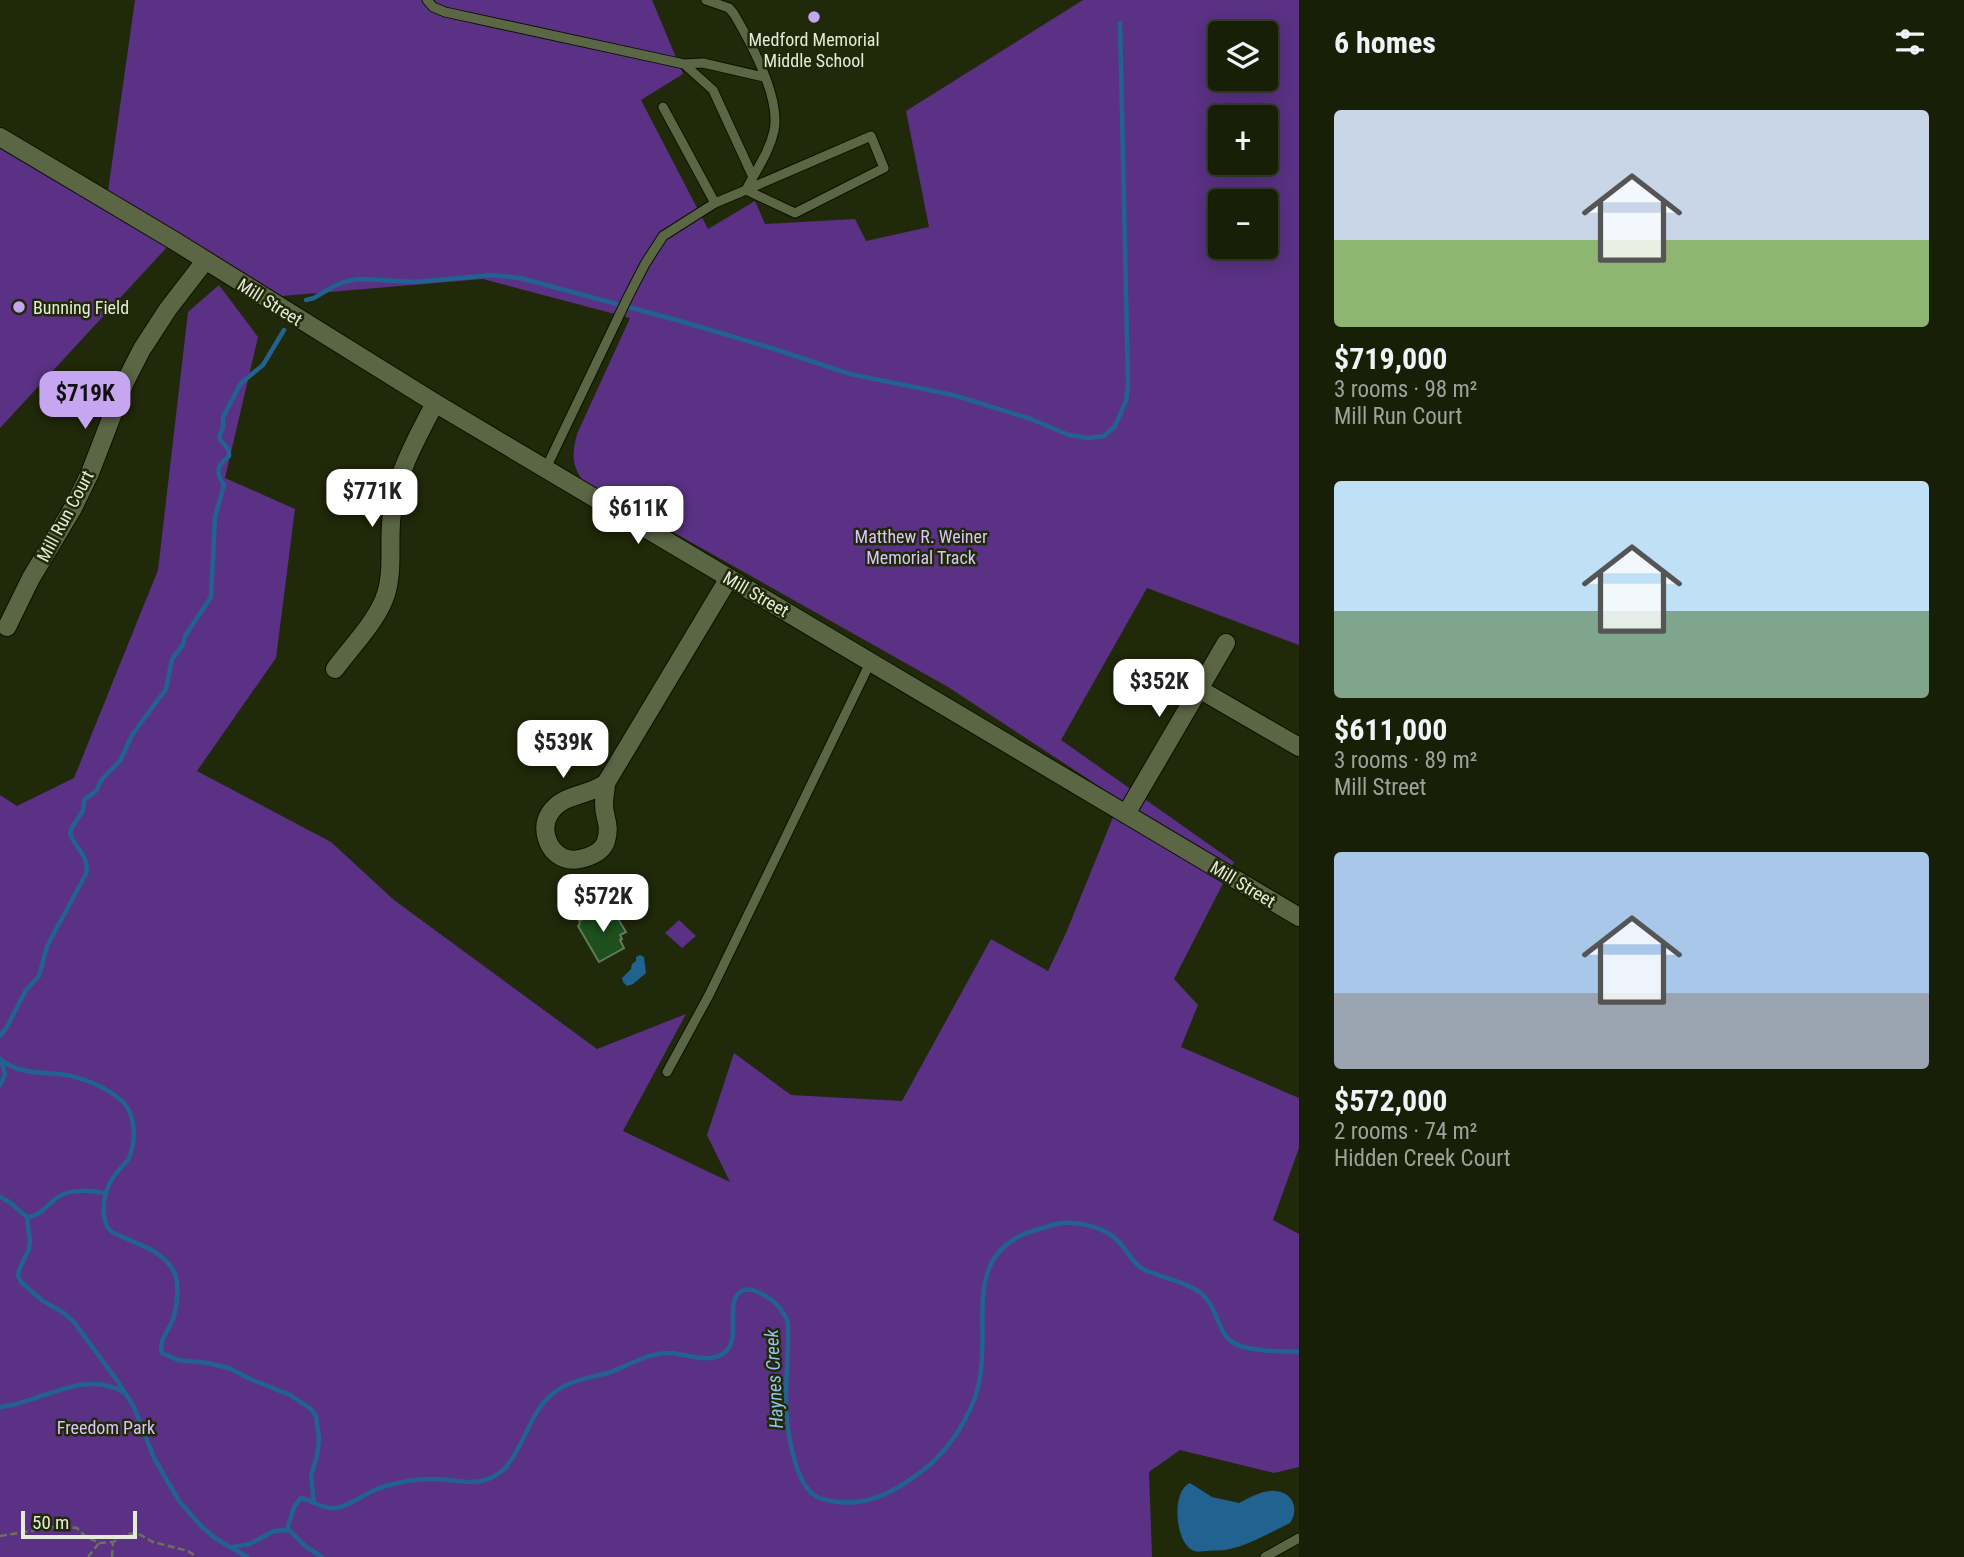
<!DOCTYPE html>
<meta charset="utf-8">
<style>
body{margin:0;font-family:"Roboto Condensed",sans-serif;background:#212711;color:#f1f3f6;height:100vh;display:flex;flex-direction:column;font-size:26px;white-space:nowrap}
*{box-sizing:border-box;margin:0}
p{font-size:23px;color:#9fa29b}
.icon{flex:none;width:38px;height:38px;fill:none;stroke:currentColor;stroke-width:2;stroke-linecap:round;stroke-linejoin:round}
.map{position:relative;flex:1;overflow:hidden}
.sheet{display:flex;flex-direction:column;background:#181f07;width:665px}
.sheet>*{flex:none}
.tools{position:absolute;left:1208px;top:21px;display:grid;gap:14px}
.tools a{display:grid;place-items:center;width:70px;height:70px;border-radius:7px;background:#181f07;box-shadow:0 4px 18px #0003,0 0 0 2px #363d28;font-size:35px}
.scale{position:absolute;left:21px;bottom:18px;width:116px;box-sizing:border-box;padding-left:7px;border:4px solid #e4ebd9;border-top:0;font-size:19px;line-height:24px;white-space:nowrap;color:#e4ebd9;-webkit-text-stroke:5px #202909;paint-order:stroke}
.price{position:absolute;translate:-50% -60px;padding:0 16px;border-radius:14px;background:#fff;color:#222;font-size:23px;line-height:46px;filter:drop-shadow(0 2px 4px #0008)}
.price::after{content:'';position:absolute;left:50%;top:42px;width:21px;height:16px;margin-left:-10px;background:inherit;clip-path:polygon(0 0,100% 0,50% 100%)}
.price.on{background:#c6a6f0;color:#111}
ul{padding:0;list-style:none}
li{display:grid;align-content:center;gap:14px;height:371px;padding:0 35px}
li span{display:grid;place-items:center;height:217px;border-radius:7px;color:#555}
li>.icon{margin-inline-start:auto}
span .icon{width:126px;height:126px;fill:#fffc;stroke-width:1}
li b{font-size:30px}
h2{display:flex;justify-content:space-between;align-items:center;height:84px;padding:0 35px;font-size:30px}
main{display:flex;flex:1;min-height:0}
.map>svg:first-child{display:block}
.green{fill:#5a3184;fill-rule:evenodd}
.water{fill:#216290}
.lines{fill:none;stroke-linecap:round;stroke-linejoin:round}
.stream{stroke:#216290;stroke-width:4.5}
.building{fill:#1d501d;stroke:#617b60;stroke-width:2}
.lane-casing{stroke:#0a1100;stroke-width:11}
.street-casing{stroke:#0a1100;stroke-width:20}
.secondary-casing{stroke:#0a1100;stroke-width:20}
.path{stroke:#6a7358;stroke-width:2.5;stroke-dasharray:7 3.5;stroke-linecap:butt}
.lane{stroke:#5b6645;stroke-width:9}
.street{stroke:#5b6645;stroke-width:18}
.secondary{stroke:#5b6645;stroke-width:18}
.poi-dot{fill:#c6a6f0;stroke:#202909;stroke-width:2.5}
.labels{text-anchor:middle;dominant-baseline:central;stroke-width:5;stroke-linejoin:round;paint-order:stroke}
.poi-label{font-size:18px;fill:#e4ebd9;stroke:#202909}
.street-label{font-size:18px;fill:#e4ebd9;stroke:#202909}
.park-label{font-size:18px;fill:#dac4fa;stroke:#202909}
.water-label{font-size:19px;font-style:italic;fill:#93c4ed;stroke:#202909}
</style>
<main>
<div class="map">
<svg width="1299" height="1557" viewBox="0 0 1299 1557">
<rect width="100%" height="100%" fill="#202909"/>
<path class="green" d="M135 0H652L683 74 641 100 708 229 755 201 765 224 855 219 866 241 929 227 906 111 1083 0H1299V645L1147 588 1061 740 1234 862 1174 979 1198 1005 1181 1047 1299 1098V1148L1273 1220 1299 1234V1467L1274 1473 1180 1450 1149 1472 1152 1557H0V795L17 806 74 778 158 570 188 312 219 285 258 337 225 478 295 509 276 658 197 771 331 842 394 900 597 1049 686 1014 623 1131 730 1182 707 1135 734 1053 791 1095 902 1101 991 939 1048 971 1066 933 1120 800 948 687 584 482C571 465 572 454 577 434L630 318 483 279 258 298 169 245 0 428V140L107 198ZM1220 33H1265V79H1220ZM1220 117H1265V163H1220ZM1220 201H1265V247H1220Z
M679 920 696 936 682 948 665 933Z"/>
<path class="water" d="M640 955 644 957 646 973 633 984 627 986 623 982 622 978 631 969 632 964 636 961V957Z
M1190 1483 1212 1497 1239 1503C1249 1498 1264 1489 1276 1491 1294 1493 1299 1510 1290 1523 1271 1532 1251 1544 1230 1549 1223 1551 1215 1550 1208 1551 1203 1551 1197 1553 1192 1550 1175 1541 1171 1491 1190 1483Z"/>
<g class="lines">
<path class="stream" d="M306 300 314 298 334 286 347 281 360 279 416 282 492 275 520 278 680 321 771 348 850 374 953 395 1031 419 1069 435 1089 438 1104 436 1115 426 1126 401 1128 384 1120 23
M0 1036 7 1027 26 990 39 976 47 946 86 874C90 857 76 849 70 834L72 827 83 811 84 800 96 791 102 779 120 761 132 735 166 689 172 659 183 645 185 636 211 597 215 517 224 485C215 472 217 466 229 456 230 446 222 445 219 437L223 427V417L241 383 263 365 284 330
M0 1059C18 1074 39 1072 60 1074 82 1077 107 1087 123 1102 136 1115 136 1142 129 1158 127 1162 122 1166 119 1170 110 1180 105 1190 104 1203 103 1211 104 1223 109 1229 112 1233 118 1235 123 1237 141 1246 164 1251 174 1272 180 1284 177 1307 173 1319 169 1331 158 1340 162 1353L178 1360 207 1363 229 1368 250 1379 290 1395 311 1409 316 1416 319 1439 317 1456 311 1476 314 1502
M0 1085 5 1074 2 1063
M0 1197 8 1201 27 1217 30 1242 29 1249 19 1270 18 1276 22 1283 43 1301 64 1313 74 1322 118 1382 134 1407 154 1458 179 1501 202 1527 215 1538 247 1557
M27 1217C43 1216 47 1203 60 1196 71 1189 93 1190 106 1194
M0 1407C41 1403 82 1369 123 1392
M287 1530 294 1507 301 1498C314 1501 324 1510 337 1508 355 1504 368 1490 386 1486 400 1482 416 1479 431 1479 459 1478 478 1491 503 1470 509 1465 512 1459 516 1452 533 1422 537 1397 571 1383 583 1378 596 1376 608 1373 631 1365 647 1352 672 1353 690 1355 707 1364 724 1353 743 1340 723 1300 742 1291 749 1287 758 1292 764 1295 774 1300 785 1312 788 1323 788 1325 788 1336 788 1338 788 1359 786 1379 786 1399 786 1424 793 1484 817 1497 819 1498 830 1501 832 1501 866 1508 896 1491 922 1471 949 1451 972 1415 979 1383 992 1323 958 1251 1039 1229 1046 1227 1054 1224 1062 1223 1080 1222 1105 1227 1118 1241 1128 1251 1131 1262 1143 1269 1163 1279 1189 1281 1205 1297 1217 1309 1219 1334 1232 1342 1248 1352 1280 1351 1299 1352
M233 1547 250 1544 274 1531 287 1530 290 1531 305 1546 322 1557"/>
</g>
<path class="building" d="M605 907 612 920 617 917 626 932 620 935 622 939 620 940 624 948 599 962 578 926 580 924 579 921Z"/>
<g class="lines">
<defs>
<path id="lane" d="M427 0 433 7 445 12 684 64 713 90 753 177
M684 64 703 63 764 77
M663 107 715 203
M871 136 884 168 795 213 746 190Z
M546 468 628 297 645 264 663 236 715 203 746 190C756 170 769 153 774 131 781 98 751 43 734 14L729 8 706 0
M667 1072 709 995 871 661
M1265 1557 1299 1538"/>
<path id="street" d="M7 627 31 578 73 508 90 473 125 382 142 349 168 309 205 261
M335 669C351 647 378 620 386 594 394 568 388 539 392 513 396 474 417 438 435 403
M1199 689 1299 747
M606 783C606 790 604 797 604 804 604 819 611 824 606 841 602 855 577 863 564 858 547 851 540 828 550 813 563 793 587 797 606 783L729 578
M1126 814 1226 643"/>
<path id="secondary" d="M0 137 173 240 435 403 1299 917"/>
</defs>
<use href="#lane" class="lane-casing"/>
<use href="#street" class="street-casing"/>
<use href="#secondary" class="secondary-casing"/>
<path class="path" d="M0 1536 61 1526 77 1528 85 1536 99 1543 113 1542 128 1534 137 1533 153 1542 188 1551 197 1557
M88 1557 99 1543
M112 1557 113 1543"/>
<use href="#lane" class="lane"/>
<use href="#street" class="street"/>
<use href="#secondary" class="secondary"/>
</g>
<g class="poi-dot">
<circle cx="814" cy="17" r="7"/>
<circle cx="19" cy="307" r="7"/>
</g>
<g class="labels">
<g class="poi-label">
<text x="814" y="39">Medford Memorial<tspan x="814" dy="21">Middle School</tspan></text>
<text x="33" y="307" text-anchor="start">Bunning Field</text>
</g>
<g class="street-label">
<text transform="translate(270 302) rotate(32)">Mill Street</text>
<text transform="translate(65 516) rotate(-62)">Mill Run Court</text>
<text transform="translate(756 594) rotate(30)">Mill Street</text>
<text transform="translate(1243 884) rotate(31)">Mill Street</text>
</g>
<g class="park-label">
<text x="921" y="536">Matthew R. Weiner<tspan x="921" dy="21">Memorial Track</tspan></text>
<text x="106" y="1427">Freedom Park</text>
</g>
<g class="water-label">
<text transform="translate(774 1379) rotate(-93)">Haynes Creek</text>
</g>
</g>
</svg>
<div class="tools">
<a><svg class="icon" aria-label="layers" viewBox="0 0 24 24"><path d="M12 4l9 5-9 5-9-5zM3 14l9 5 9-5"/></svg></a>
<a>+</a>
<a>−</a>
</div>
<div class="scale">50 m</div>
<b class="price on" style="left:85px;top:431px">$719K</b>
<b class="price" style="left:372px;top:529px">$771K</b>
<b class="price" style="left:638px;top:546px">$611K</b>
<b class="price" style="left:1159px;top:719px">$352K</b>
<b class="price" style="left:563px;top:780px">$539K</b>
<b class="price" style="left:603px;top:934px">$572K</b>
</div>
<section class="sheet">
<h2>6 homes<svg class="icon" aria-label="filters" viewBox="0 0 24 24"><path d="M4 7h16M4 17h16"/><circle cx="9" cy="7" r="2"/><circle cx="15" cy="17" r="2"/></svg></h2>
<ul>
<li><span style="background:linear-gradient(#c9d6e8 60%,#8fb573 0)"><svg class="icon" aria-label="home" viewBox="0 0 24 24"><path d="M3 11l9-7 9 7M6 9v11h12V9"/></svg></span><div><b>$719,000</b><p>3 rooms · 98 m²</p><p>Mill Run Court</p></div></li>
<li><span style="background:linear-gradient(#bfe0f5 60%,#7fa58c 0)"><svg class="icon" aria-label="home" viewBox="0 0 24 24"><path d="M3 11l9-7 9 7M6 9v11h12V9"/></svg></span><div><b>$611,000</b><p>3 rooms · 89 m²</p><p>Mill Street</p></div></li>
<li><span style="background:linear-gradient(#a9c7e8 65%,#9aa5b1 0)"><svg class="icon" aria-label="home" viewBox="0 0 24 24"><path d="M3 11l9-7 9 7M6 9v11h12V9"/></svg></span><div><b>$572,000</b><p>2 rooms · 74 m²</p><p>Hidden Creek Court</p></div></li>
</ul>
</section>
</main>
